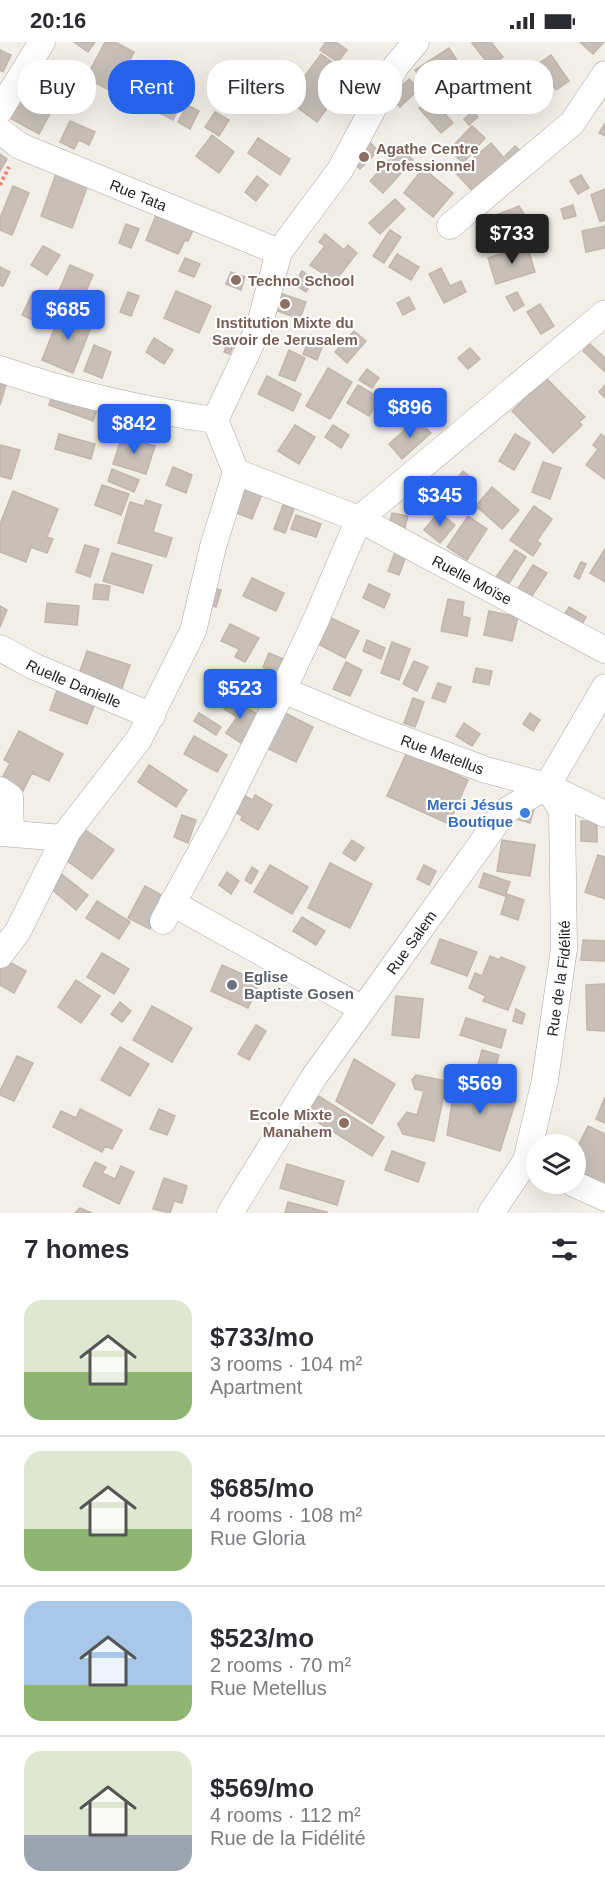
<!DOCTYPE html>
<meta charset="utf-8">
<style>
body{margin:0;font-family:Arial,sans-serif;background:#f2f2f3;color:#2b2b33;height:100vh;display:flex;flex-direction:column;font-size:22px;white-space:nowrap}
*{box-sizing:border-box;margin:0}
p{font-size:20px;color:#7c7c81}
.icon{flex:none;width:33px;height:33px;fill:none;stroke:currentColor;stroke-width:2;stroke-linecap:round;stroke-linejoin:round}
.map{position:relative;height:1171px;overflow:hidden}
.details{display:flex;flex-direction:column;background:#fff;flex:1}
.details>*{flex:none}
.top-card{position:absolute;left:18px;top:18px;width:570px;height:54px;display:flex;gap:12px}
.tools{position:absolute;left:526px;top:1092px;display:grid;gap:12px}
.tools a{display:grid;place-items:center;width:60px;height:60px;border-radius:50%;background:#fff;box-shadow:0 6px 24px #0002;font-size:30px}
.price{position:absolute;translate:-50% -51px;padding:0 14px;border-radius:6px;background:#2563eb;color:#fff;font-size:20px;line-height:39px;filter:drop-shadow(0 2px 3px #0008)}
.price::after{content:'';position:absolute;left:50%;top:36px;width:18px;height:14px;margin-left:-9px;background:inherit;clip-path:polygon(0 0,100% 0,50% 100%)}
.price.current{background:#222;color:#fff}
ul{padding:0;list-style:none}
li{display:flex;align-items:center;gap:18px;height:150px;padding:0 24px}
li+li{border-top:2px solid #e1e1e2}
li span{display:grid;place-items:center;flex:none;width:168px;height:120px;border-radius:18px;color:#555}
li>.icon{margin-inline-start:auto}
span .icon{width:72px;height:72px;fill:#fffc;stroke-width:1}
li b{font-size:26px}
h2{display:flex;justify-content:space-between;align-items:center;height:72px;padding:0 24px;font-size:26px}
.tag{padding:0 21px;border-radius:24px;background:#fff;box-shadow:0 6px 24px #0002;font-size:21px;line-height:54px}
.tag.current{background:#2563eb;color:#fff}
.status{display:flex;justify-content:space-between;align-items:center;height:42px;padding:0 30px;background:#fff;direction:ltr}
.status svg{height:16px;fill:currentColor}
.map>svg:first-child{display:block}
.building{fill:#c7bfb8;stroke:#c4b6ab;stroke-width:1.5}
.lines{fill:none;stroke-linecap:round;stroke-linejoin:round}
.street-casing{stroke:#a9a9a9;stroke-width:27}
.path{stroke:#fa8072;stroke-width:4;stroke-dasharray:3 3;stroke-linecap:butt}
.street{stroke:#fff;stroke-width:26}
.education-dot{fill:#8d6e63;stroke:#fff;stroke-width:2}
.shop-dot{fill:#3f7fe0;stroke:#fff;stroke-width:2}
.worship-dot{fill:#6b7280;stroke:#fff;stroke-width:2}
.labels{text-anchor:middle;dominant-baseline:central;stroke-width:4.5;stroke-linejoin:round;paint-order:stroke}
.education-label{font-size:15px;font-weight:bold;fill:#785e54;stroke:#fff;text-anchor:start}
.street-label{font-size:15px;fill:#222;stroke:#fff}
.shop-label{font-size:15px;font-weight:bold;fill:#366cbe;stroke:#fff;text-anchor:end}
.worship-label{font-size:15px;font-weight:bold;fill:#5b616d;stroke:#fff;text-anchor:start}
</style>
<div class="status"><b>20:16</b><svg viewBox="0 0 49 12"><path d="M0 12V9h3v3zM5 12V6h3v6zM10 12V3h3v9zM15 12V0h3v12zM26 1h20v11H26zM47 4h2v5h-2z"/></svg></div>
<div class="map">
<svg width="605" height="1171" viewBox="0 0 605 1171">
<rect width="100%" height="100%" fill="#f2efe9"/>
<path class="building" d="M74 0H95L88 10Z
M105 0H115L134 10 128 22 136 26 133 31 142 36 134 52 116 44 113 50 86 36Z
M326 0H336L347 8 338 20 320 8Z
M473 0H491L503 15 490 24 472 1Z
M580 0H604L593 12Z
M449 6 458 20 453 24 462 37 433 56 415 28Z
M0 8 11 13 3 30 0 28Z
M321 12 351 34 317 80 287 58Z
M551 13 569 39 556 48 538 22Z
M38 28 61 41 54 53 32 39Z
M409 37 419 47 400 65 390 55Z
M162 40 186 52 173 78 148 65Z
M20 50 52 68 39 92 6 74Z
M431 56 453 81 441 91 419 66Z
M187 63 199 69 190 87 178 80Z
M473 69 478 75 469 83 464 77Z
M215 70 229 78 219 94 205 85Z
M70 79 95 90 89 103 79 98 74 107 60 100Z
M605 81V94L599 91Z
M472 84 485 96 463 121 449 108Z
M212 93 234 110 219 131 196 114Z
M258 96 290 117 280 133 248 111Z
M369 99 378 109 360 127 350 117Z
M491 101 510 123 476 153 456 131Z
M515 104 523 111 513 122 505 114Z
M400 106 413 118 383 151 370 139Z
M0 112 7 117 0 129Z
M423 126 453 151 433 175 404 151Z
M57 129 89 140 72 186 41 174Z
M581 133 589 146 578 152 570 139Z
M257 134 268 143 256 159 245 150Z
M13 144 29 151 12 193 0 188V176Z
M605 147V178L600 180 591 153Z
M395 157 405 167 380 192 369 181Z
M573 163 576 174 564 177 561 167Z
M519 164 539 197 502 208 482 179Z
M158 168 195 184 188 199 185 198 178 212 146 198Z
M126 182 139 187 131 206 119 201Z
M605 184V206L586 210 582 189Z
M390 188 401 195 384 221 373 214Z
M325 192 344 208 348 203 357 211 335 239 310 223 325 204 319 200Z
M527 203 535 230 496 242 488 216Z
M43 204 60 213 47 233 31 223Z
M397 212 419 225 411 238 389 225Z
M185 216 200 222 194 235 179 229Z
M70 223 93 233 82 259 59 249Z
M0 225 10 230 3 244 0 243Z
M441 226 450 244 461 239 466 250 444 261 429 232Z
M302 229 314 237 306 250 294 242Z
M231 230 245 235 241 248 226 242Z
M176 249 211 264 199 291 164 276Z
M33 250 50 259 39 281 22 273Z
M128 250 139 254 131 274 120 270Z
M277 250 306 260 300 277 272 267Z
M517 250 524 263 514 269 506 255Z
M409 255 415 267 403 273 397 261Z
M540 262 554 284 541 292 527 270Z
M62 267 93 280 73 331 42 318Z
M354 289 366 299 347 321 335 310Z
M311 293 325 298 317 318 303 312Z
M154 296 173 308 164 322 146 310Z
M227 302 233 304 230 312 224 310Z
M590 302 605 316V330L583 309Z
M94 303 111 310 102 336 84 329Z
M470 306 480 317 468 327 458 316Z
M289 308 305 316 295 339 279 333Z
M328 326 352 340 330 377 306 364Z
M367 327 379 336 372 346 359 338Z
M267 334 301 352 293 369 258 352Z
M546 336 585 375 579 380 582 383 553 411 512 369Z
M0 341 6 343 0 363Z
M358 343 380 356 369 374 347 361Z
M605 343V356L599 350Z
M53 350 97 366 93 379 49 363Z
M417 377 431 391 402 417 389 402Z
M295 383 315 395 299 422 278 409Z
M333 383 349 393 341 406 325 395Z
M59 392 95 402 91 417 55 407Z
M515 392 530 401 514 428 499 419Z
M601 392 605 395V437L586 423 598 407 593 403Z
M122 394 155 404 146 432 113 422Z
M0 403 20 408 11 437 0 434Z
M543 420 561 426 550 457 532 450Z
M173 425 192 433 186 451 166 443Z
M112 427 139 438 134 450 108 439Z
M463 429 474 438 461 455 449 446Z
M102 443 129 452 121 473 95 463Z
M244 445 262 452 252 477 234 470Z
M492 445 519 468 502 487 476 464Z
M13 449 58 467 47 495 53 497 47 511 31 505 26 520 0 510V482Z
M146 458 161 463 153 490 172 496 166 515 118 501 130 460 144 464Z
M283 463 294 467 285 491 274 487Z
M534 464 552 477 537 499 541 502 533 514 510 498Z
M439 470 455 483 440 501 424 488Z
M392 471 408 474 404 489 389 484Z
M296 473 321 482 316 495 291 487Z
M468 474 487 487 467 518 447 505Z
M85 503 99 507 90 535 76 530Z
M397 505 408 509 399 533 388 529Z
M605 507V540L590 531Z
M515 508 526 515 508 543 496 535Z
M112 511 152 523 143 551 103 539Z
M581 520 586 522 579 537 574 534Z
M533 523 547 531 528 560 515 551Z
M252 536 284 551 276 569 243 554Z
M95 542 110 544 108 558 93 557Z
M369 542 390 552 384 566 363 556Z
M205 544 221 548 216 565 200 561Z
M448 557 464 560 462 574 470 576 467 594 441 589Z
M47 561 79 564 77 583 45 580Z
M0 564 7 568 0 585Z
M569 565 586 575 578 589 561 578Z
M489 569 518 575 512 599 484 593Z
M331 576 359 589 345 616 318 602Z
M230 582 259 596 245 620 235 615 239 607 221 599Z
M367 598 385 606 381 617 363 609Z
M392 600 410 607 399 638 381 631Z
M87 609 130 623 121 649 78 635Z
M269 611 283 617 277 631 263 625Z
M414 619 428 625 417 649 403 642Z
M346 620 362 628 350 654 333 647Z
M476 626 492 629 489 643 473 640Z
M244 629 256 633 250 647 239 642Z
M438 641 451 645 445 660 432 656Z
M58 645 96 659 87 682 50 668Z
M413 656 424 660 415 685 404 681Z
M230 657 259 673 241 701 226 691 237 675 224 667Z
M279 668 313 685 296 720 262 704Z
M199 671 221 685 216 693 194 679Z
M530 671 540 678 533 689 523 682Z
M464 681 480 692 472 704 456 694Z
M19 689 63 712 49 739 32 731 23 749 1 738 10 721 4 718Z
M194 694 227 713 217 730 184 712Z
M407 710 468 738 449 782 387 754Z
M149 723 187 748 176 765 138 740Z
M255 753 272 763 258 788 241 778 242 774 235 770 245 754 253 758Z
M535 764 530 781 510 775Z
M182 773 196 778 188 801 174 795Z
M581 779 597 780V800L581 799Z
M84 787 114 808 92 837 62 815Z
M352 798 364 806 355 819 343 811Z
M502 798 535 803 530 834 497 829Z
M598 813 605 815V857L585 850Z
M330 821 372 842 350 886 308 866Z
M270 823 308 845 292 872 254 850Z
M424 823 436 829 429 843 417 837Z
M252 825 258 829 251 842 245 838Z
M54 826 88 853 76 868 43 840Z
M227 830 239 839 231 852 219 843Z
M484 831 510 840 505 854 479 845Z
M145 844 167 856 150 887 128 876Z
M507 852 524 858 518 878 501 872Z
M97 859 130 880 119 897 86 876Z
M302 875 325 889 316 903 293 889Z
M440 897 477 910 467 934 431 921Z
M583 898 605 899V919L581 918Z
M102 911 129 927 114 952 87 935Z
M490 914 499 918 501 915 525 925 508 968 483 959 486 954 469 946 475 931 482 934Z
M0 915 26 929 14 951 0 943Z
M222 923 260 940 248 966 211 949Z
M76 938 100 954 81 981 58 965Z
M605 942V989L587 988 586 943Z
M396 954 423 957 419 996 392 993Z
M120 960 131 969 122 980 111 972Z
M152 964 192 986 172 1020 133 998Z
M516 967 525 972 522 982 513 979Z
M466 976 506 988 501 1006 460 993Z
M256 983 266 989 249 1018 238 1012Z
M120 1005 149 1022 130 1054 101 1038Z
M482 1008 499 1013 490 1045 473 1040Z
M17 1014 33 1021 14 1059 0 1053V1049Z
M354 1017 395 1042 372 1082 336 1059Z
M416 1033 447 1039 434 1099 403 1092 398 1082 407 1070 417 1073 424 1049 415 1047 412 1038Z
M456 1036 516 1058 500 1109 447 1093Z
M312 1050 384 1095 372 1114 300 1069Z
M605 1055V1081L596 1077Z
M80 1067 122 1088 112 1107 105 1104 102 1110 53 1085 61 1069 76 1076Z
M159 1067 175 1074 167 1093 150 1087Z
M588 1084 605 1092V1145L576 1139V1108Z
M392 1109 425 1121 418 1140 385 1128Z
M95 1120 106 1125 102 1131 115 1137 121 1124 134 1130 119 1162 83 1144Z
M287 1122 344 1139 337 1163 280 1146Z
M164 1136 187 1144 182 1161 174 1159 170 1171 153 1167Z
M288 1160 327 1170V1171H285Z
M80 1166 92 1171H75Z"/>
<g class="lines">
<defs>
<g id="street">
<path d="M0 68 42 0"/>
<path id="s1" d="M0 89 20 104 279 210"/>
<path d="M450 184 572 81 605 32"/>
<path d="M0 327C69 351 143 368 215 378"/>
<path id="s2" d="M236 430 359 477 605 608"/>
<path id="s3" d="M0 606 33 624 152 674"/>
<path id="s4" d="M283 648 373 686 486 728 547 744 605 772"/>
<path d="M0 748 10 755 11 791"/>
<path d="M0 791 64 796"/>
<path d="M172 861 363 967"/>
<path d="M163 879 217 780 283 648 316 578 359 477 605 271"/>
<path d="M0 913 18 889 68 789 139 697 193 589 213 505 236 430 215 378 259 285 279 210 340 128 396 24 416 0"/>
<path id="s5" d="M537 1124 526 1119 545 1038 564 907 562 769 547 744"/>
<path d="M574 1142 605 1156"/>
<path id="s6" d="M230 1171 314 1035 363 967 504 770 547 744 605 645"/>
<path d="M491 1171 526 1119"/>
</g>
</defs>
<use href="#street" class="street-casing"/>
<path class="path" d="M0 143 9 125"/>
<use href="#street" class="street"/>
</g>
<g class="education-dot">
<circle cx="364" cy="115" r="6"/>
<circle cx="236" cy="238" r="6"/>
<circle cx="285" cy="262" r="6"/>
<circle cx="344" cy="1081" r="6"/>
</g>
<circle class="shop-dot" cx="525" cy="771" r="6"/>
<circle class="worship-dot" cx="232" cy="943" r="6"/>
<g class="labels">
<g class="education-label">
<text x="376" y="106">Agathe Centre<tspan x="376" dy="17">Professionnel</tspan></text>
<text x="248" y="238">Techno School</text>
<text x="285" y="280" text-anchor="middle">Institution Mixte du<tspan x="285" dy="17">Savoir de Jerusalem</tspan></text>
<text x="332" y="1072" text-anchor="end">Ecole Mixte<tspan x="332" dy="17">Manahem</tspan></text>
</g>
<g class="street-label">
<text stroke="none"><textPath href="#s1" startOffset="153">Rue Tata</textPath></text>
<text stroke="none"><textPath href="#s2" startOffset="260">Ruelle Moïse</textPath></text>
<text stroke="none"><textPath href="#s3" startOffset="82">Ruelle Danielle</textPath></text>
<text stroke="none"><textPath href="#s4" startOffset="172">Rue Metellus</textPath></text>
<text stroke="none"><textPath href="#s6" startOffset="326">Rue Salem</textPath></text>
<text stroke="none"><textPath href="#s5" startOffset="198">Rue de la Fidélité</textPath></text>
</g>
<g class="shop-label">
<text x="513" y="762">Merci Jésus<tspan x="513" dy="17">Boutique</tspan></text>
</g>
<g class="worship-label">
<text x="244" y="934">Eglise<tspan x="244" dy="17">Baptiste Gosen</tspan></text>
</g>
</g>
</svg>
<div class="tools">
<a><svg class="icon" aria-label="layers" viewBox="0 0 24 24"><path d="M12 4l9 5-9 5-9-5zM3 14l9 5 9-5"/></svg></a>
</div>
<b class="price current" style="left:512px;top:223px">$733</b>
<b class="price" style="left:68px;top:299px">$685</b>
<b class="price" style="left:410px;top:397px">$896</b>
<b class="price" style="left:134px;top:413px">$842</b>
<b class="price" style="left:440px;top:485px">$345</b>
<b class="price" style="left:240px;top:678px">$523</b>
<b class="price" style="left:480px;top:1073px">$569</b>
<div class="top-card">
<a class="tag">Buy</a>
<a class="tag current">Rent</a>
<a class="tag">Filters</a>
<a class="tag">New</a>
<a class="tag">Apartment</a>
</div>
</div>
<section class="details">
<h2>7 homes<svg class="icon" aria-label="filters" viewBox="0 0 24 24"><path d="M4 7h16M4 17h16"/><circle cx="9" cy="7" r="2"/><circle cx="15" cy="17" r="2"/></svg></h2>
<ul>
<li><span style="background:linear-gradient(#dfe7d0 60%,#8fb573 0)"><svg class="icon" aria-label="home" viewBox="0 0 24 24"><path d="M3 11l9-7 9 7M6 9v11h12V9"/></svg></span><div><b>$733/mo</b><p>3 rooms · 104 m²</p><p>Apartment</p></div></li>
<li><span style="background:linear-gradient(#dfe7d0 65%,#8fb573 0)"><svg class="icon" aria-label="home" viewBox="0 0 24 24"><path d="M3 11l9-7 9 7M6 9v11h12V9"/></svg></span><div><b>$685/mo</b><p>4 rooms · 108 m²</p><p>Rue Gloria</p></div></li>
<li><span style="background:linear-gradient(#a9c7e8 70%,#8fb573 0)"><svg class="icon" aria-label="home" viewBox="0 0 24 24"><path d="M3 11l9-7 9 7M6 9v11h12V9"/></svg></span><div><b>$523/mo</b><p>2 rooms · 70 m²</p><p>Rue Metellus</p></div></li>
<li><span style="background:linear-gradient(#dfe7d0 70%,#9aa5b1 0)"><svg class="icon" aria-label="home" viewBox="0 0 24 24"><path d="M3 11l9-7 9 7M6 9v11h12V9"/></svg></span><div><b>$569/mo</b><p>4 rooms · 112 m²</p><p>Rue de la Fidélité</p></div></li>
</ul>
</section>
